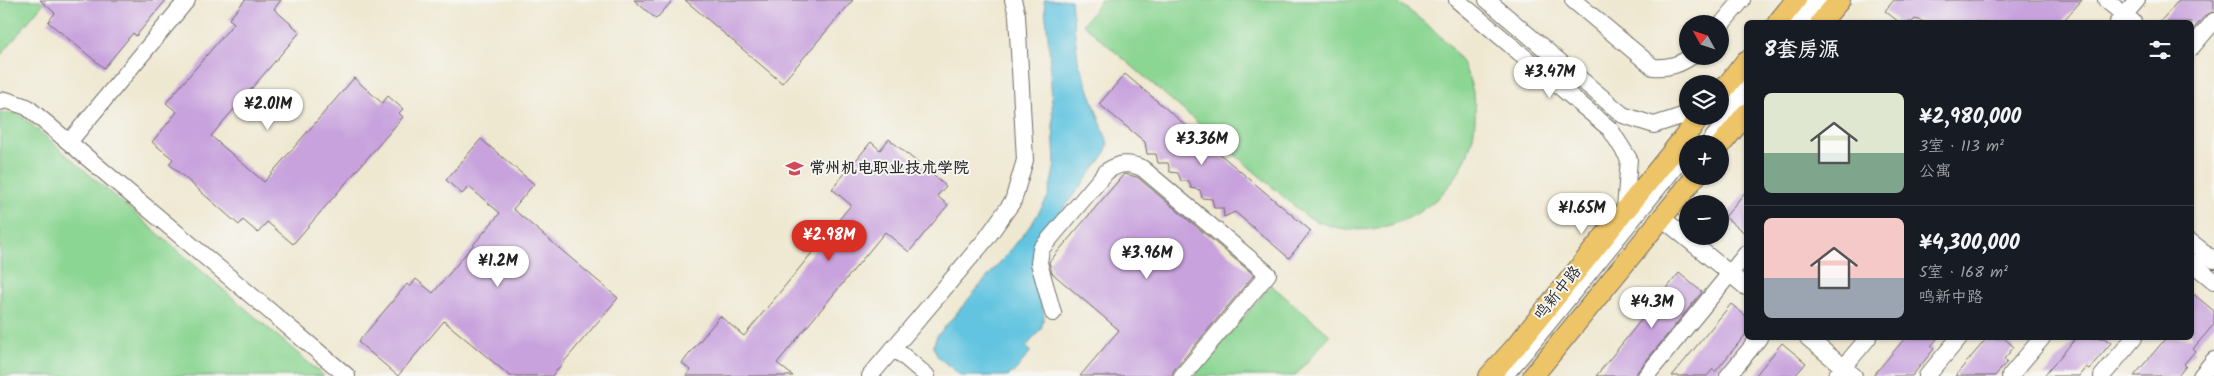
<!DOCTYPE html>
<html lang="zh">
<meta charset="utf-8">
<style>
body{margin:0;font-family:Kalam,"LXGW WenKai TC",sans-serif;background:#242831;color:#f1f3f6;height:100vh;display:flex;flex-direction:column;font-size:19px;white-space:nowrap}
*{box-sizing:border-box;margin:0}
p{font-size:16px;color:#9ea1a6}
.icon{flex:none;width:28px;height:28px;fill:none;stroke:currentColor;stroke-width:2;stroke-linecap:round;stroke-linejoin:round}
.map{position:relative;flex:1;overflow:hidden}
.sheet{position:absolute;left:1744px;top:20px;width:450px;height:320px;display:flex;flex-direction:column;background:#171b24;border-radius:8px;box-shadow:0 1px 4px #0004}
.sheet>*{flex:none}
.needle{width:32px;rotate:310deg}
.fabs{position:absolute;left:1679px;top:15px;display:grid;gap:10px}
.fabs a{display:grid;place-items:center;width:50px;height:50px;border-radius:50%;background:#171b24;box-shadow:0 1px 4px #0004;font-size:25px}
.price{position:absolute;translate:-50% -42px;padding:0 11px;border-radius:18px;background:#fff;color:#222;font-size:16px;line-height:32px;filter:drop-shadow(0 1px 2px #0008)}
.price::after{content:'';position:absolute;left:50%;top:30px;width:15px;height:11px;margin-left:-8px;background:inherit;clip-path:polygon(0 0,100% 0,50% 100%)}
.price.active{background:#d93025;color:#fff}
ul{padding:0;list-style:none}
li{display:flex;align-items:center;gap:15px;height:125px;padding:0 20px}
li+li{border-top:1px solid #363941}
li span{display:grid;place-items:center;flex:none;width:140px;height:100px;border-radius:8px;color:#555}
li>.icon{margin-inline-start:auto}
span .icon{width:60px;height:60px;fill:#fffc;stroke-width:1}
li b{font-size:21px}
h2{display:flex;justify-content:space-between;align-items:center;height:60px;padding:0 20px;font-size:21px}
.map>svg:first-child{display:block}
.green{fill:#8cd693;stroke:#5c805f}
.water{fill:#62c4e0;stroke:#467886}
.building{fill:#c8a2dd}
.lines{fill:none;stroke-linecap:round;stroke-linejoin:round}
.minor-casing{stroke:#706d65;stroke-width:18}
.major-casing{stroke:#706d65;stroke-width:22}
.minor{stroke:#fff;stroke-width:16}
.major{stroke:#eec469;stroke-width:20}
.labels{text-anchor:middle;dominant-baseline:central;stroke-width:4;stroke-linejoin:round;paint-order:stroke}
.poi-label{font-size:16px;font-weight:bold;fill:#2b2b2b;stroke:#f6f6f2;text-anchor:start}
.street-label{font-size:16px;fill:#2b2b2b;stroke:#f6f6f2}
</style>
<div class="map">
<svg width="2214" height="376" viewBox="0 0 2214 376">
<rect width="100%" height="100%" fill="#f6f6f2"/>
<filter id="ink" filterUnits="userSpaceOnUse"><feTurbulence type="fractalNoise" baseFrequency=".02" numOctaves="2"/><feDisplacementMap in="SourceGraphic" scale="10" xChannelSelector="R" yChannelSelector="G"/><feConvolveMatrix kernelMatrix="1 2 1 2 8 2 1 2 1" color-interpolation-filters="sRGB"/></filter>
<filter id="wash" filterUnits="userSpaceOnUse"><feTurbulence type="fractalNoise" baseFrequency=".0096" numOctaves="4" result="noise"/><feDisplacementMap in="SourceGraphic" scale="20" xChannelSelector="R" yChannelSelector="G"/><feGaussianBlur stdDeviation="1.12" result="paint"/><feColorMatrix in="noise" values="0 0 0 0 0 0 0 0 0 0 0 0 0 0 0 0 0 1.4 0 .05"/><feComposite in="paint" operator="in"/></filter>
<g filter="url(#wash)">
<rect width="100%" height="100%" fill="#efe8d1"/>
<path class="green" d="M0 0H46L0 56Z
M1100 0H1396C1421 21 1455 42 1467 73 1506 170 1398 266 1306 216L1083 24 1099 4Z
M0 112 19 114 324 376H0Z
M1271 285 1330 335 1295 376H1194Z"/>
<path class="water" d="M1044 0H1071L1078 60 1108 143 1105 154 1045 233 1042 304 1044 317 1041 329 1026 347 1031 351 1015 371 1008 376H961L938 357 933 346 937 336 1014 246 1033 222 1048 197 1055 164 1049 45Z"/>
<g id="blocks">
<path class="building" d="M40 0H166L136 36 133 33 104 68 48 22 55 13Z
M245 0H281L274 9 300 32 211 136 264 182 354 78 382 103 388 96 403 109 399 113 403 117 293 244 267 222 258 233 243 220 239 225 169 164 173 159 152 142 177 112 166 103 234 23 229 19Z
M634 0H673L656 19Z
M685 0H853L782 83Z
M1894 0H2082L2062 22H1925L1915 19 1912 22H1899L1885 11Z
M2179 0H2214V11L2206 15 2191 32V22H2160Z
M1125 74 1311 231 1289 258 1235 212 1224 217 1223 208H1214L1212 199 1202 198 1200 190 1191 188 1189 181H1181L1178 173 1170 172 1168 163H1158L1156 154H1147L1145 142 1099 104Z
M481 139 534 184 513 209 618 298 552 376H510L444 321 398 376 358 342 407 284 410 287 416 279 433 293 500 213 469 187 462 194 446 180Z
M889 139 946 186 937 196 948 205 909 252 885 232 777 363 793 376H686L690 370 682 363 720 316 744 336 851 205 832 189 871 142 880 150Z
M1124 174 1137 177 1254 275 1174 370 1171 376H1080L1119 330 1052 273 1049 262Z
M1746 191V234L1725 217Z
M1679 273 1702 292 1637 372 1634 376H1596Z
M2191 292 2214 311V324L2193 349 2195 351 2184 364 2186 366 2178 376H2134L2166 338H2191Z
M1731 304 1746 316V334L1737 345 1715 372 1713 369 1707 376H1672Z
M1905 338H1938L1931 346 1934 349 1912 376H1873Z
M1987 338H2004L2014 347 2004 359 2007 362 1995 376H1955Z
M2076 338H2104L2111 343 2089 369 2086 367 2079 376H2044Z
M1782 343 1806 363 1795 376H1755Z"/>
</g>
</g>
<g filter="url(#ink)">
<use href="#blocks" fill-opacity="0" stroke="#706d65" stroke-width="1"/>
<g class="lines">
<defs>
<path id="minor" d="M1457 0 1610 129 1629 159 1625 209
M1487 0 1623 115 1654 125 1688 114
M1573 0 1653 67C1669 68 1679 65 1692 56
M2106 0 2133 22
M1793 22 1810 2
M1807 22 1825 0
M2118 22 2137 0
M1720 26 1742 0
M2191 48 2214 21
M0 102 6 100 27 107 347 376
M1726 105 1746 79
M69 142 187 0
M1708 144 1746 97
M1662 218 1746 287
M2191 242 2214 260
M2191 262 2214 281
M1053 313 1039 263 1041 249 1107 171C1120 163 1128 162 1142 168L1268 274 1182 376
M1808 338 1854 376
M894 348 927 376
M870 376 986 239 1013 201 1025 160 1017 15 1013 0
M1504 376 1523 354 1688 151
M1646 376 1746 254
M1728 376 1759 338
M1836 376 1868 338
M1927 376 1959 338
M2010 376 2042 338
M2102 376 2134 338
M2201 376 2214 360"/>
<path id="major" d="M1778 22 1796 0
M1821 22 1840 0
M1720 94 1746 61
M1720 146 1746 114
M1489 376 1517 345 1701 116
M1533 376 1696 176"/>
</defs>
<use href="#minor" class="minor-casing"/>
<use href="#major" class="major-casing"/>
<use href="#minor" class="minor"/>
<use href="#major" class="major"/>
</g>
</g>
<defs>
<symbol id="university-bare" viewBox="-9 -9 18 18"><path d="M0-5L7-2L0 1L-7-2ZM-4 1L0 2.5L4 1V4Q0 6-4 4Z" fill="#d1495b" stroke="#f6f6f2" stroke-width="2.5" paint-order="stroke"/></symbol>
</defs>
<g fill-rule="evenodd">
<use href="#university-bare" x="782" y="156" width="25" height="25"/>
</g>
<g class="labels">
<g class="poi-label">
<text x="809" y="168">常州机电职业技术学院</text>
</g>
<g class="street-label">
<text transform="translate(1558 293) rotate(-51)">鸣新中路</text>
</g>
</g>
</svg>
<div class="fabs">
<a><svg class="needle" viewBox="-14 -14 28 28"><path d="M0-13l5 13h-10z" fill="#e53935"/><path d="M0 13l5-13h-10z" fill="#9ea1a6"/></svg></a>
<a><svg class="icon" aria-label="layers" viewBox="0 0 24 24"><path d="M12 4l9 5-9 5-9-5zM3 14l9 5 9-5"/></svg></a>
<a>+</a>
<a>−</a>
</div>
<b class="price" style="left:1550px;top:99px">¥3.47M</b>
<b class="price" style="left:268px;top:131px">¥2.01M</b>
<b class="price" style="left:1202px;top:166px">¥3.36M</b>
<b class="price" style="left:1582px;top:235px">¥1.65M</b>
<b class="price active" style="left:829px;top:262px">¥2.98M</b>
<b class="price" style="left:1147px;top:280px">¥3.96M</b>
<b class="price" style="left:498px;top:288px">¥1.2M</b>
<b class="price" style="left:1652px;top:329px">¥4.3M</b>
<section class="sheet">
<h2>8套房源<svg class="icon" aria-label="filters" viewBox="0 0 24 24"><path d="M4 7h16M4 17h16"/><circle cx="9" cy="7" r="2"/><circle cx="15" cy="17" r="2"/></svg></h2>
<ul>
<li><span style="background:linear-gradient(#dfe7d0 60%,#7fa58c 0)"><svg class="icon" aria-label="home" viewBox="0 0 24 24"><path d="M3 11l9-7 9 7M6 9v11h12V9"/></svg></span><div><b>¥2,980,000</b><p>3室 · 113 m²</p><p>公寓</p></div></li>
<li><span style="background:linear-gradient(#f6c9c9 60%,#9aa5b1 0)"><svg class="icon" aria-label="home" viewBox="0 0 24 24"><path d="M3 11l9-7 9 7M6 9v11h12V9"/></svg></span><div><b>¥4,300,000</b><p>5室 · 168 m²</p><p>鸣新中路</p></div></li>
</ul>
</section>
</div>
